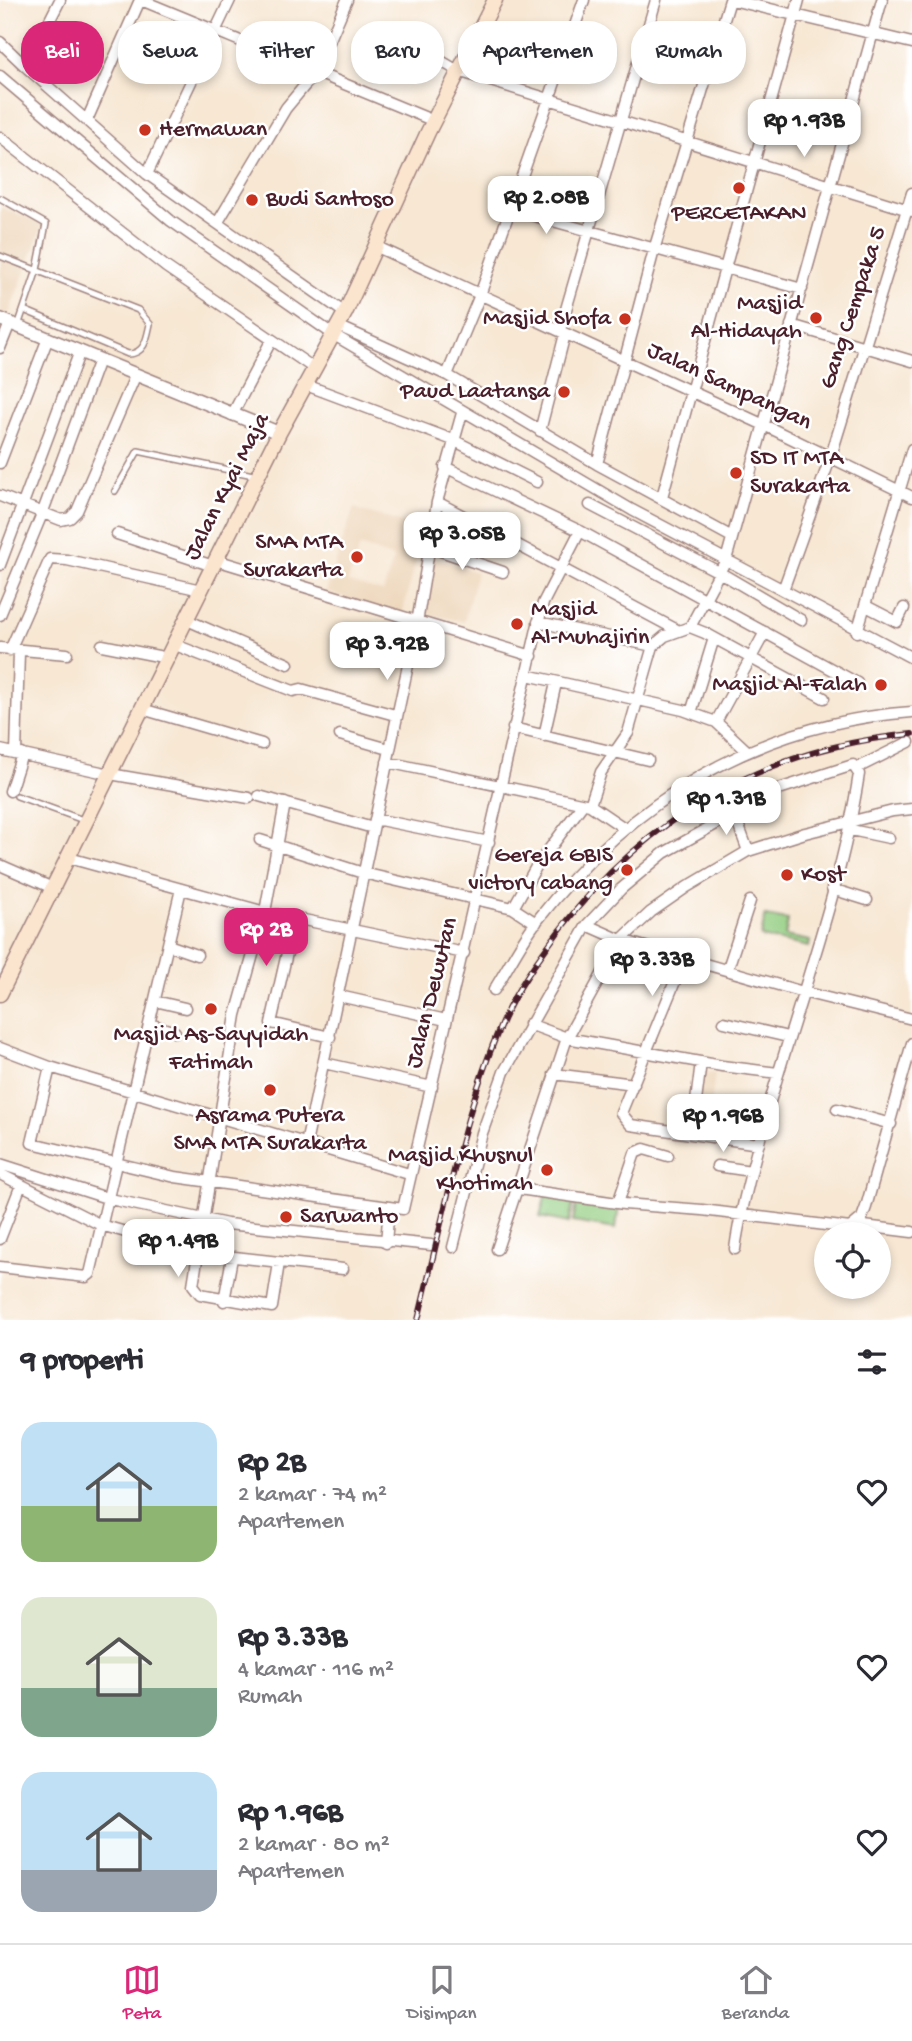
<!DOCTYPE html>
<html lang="id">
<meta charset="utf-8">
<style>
body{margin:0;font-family:"Gochi Hand",sans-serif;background:#f7f7f7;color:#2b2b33;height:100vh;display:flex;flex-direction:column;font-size:26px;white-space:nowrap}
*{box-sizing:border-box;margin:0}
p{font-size:23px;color:#7c7c81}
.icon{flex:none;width:38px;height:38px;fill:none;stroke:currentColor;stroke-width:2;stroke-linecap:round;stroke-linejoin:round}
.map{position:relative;height:1320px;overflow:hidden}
.panel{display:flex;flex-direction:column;background:#fff;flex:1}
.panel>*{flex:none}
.top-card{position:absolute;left:21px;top:21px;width:872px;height:63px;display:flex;gap:14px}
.fabs{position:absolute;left:814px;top:1222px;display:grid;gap:14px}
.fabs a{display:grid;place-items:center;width:77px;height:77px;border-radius:50%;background:#fff;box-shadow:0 4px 10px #0003;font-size:35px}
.price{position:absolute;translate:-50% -60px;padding:0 16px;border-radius:14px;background:#fff;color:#222;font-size:23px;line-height:46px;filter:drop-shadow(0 2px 4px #0008)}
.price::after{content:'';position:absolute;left:50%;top:42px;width:21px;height:16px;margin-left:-10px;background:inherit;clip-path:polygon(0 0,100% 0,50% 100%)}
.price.on{background:#db2777;color:#fff}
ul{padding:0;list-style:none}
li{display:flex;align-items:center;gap:21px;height:175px;padding:0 21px}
li span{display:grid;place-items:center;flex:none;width:196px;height:140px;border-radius:21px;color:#555}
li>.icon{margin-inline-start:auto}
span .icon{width:84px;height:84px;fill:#fffc;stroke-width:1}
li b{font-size:30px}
h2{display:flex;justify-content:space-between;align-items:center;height:84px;padding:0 21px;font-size:30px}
.tag{padding:0 24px;border-radius:28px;background:#fff;box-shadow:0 4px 10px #0003;font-size:24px;line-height:63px}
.tag.on{background:#db2777;color:#fff}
.menu{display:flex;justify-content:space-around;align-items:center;height:98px;border-top:2px solid #e1e1e2;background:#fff;font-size:19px;color:#7c7c81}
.menu a{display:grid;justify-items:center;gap:4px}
.menu .on{color:#db2777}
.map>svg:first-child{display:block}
.built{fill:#eed7bb;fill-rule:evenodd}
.green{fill:#93cd81;stroke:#6e7656;stroke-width:2}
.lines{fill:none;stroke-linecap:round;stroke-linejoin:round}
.service-casing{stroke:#a0837f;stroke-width:8}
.minor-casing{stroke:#a0837f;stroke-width:13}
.tertiary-casing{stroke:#a0837f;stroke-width:15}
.secondary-casing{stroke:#a0837f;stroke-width:17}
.service{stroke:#fff;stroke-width:5}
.minor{stroke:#fff;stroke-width:10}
.tertiary{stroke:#fff;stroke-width:12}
.secondary{stroke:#fce5cf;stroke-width:14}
.rail-casing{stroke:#4a1f2b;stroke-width:6}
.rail{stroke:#fff;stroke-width:3.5;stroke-dasharray:10;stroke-linecap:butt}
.poi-dot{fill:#c8321e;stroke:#fff;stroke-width:2.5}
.labels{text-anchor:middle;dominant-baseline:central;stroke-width:5;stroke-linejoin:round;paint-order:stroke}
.poi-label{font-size:24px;fill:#4a1f2b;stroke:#fff;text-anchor:end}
.street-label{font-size:24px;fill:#4a1f2b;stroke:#fff}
</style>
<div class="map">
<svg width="912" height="1320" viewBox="0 0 912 1320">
<rect width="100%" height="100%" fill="#fff"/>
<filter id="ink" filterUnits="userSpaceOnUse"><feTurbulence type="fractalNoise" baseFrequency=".0143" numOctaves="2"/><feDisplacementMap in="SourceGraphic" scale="14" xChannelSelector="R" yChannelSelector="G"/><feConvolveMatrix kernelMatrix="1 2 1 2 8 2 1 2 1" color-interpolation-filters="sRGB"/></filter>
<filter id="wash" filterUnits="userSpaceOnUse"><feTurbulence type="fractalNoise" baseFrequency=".00686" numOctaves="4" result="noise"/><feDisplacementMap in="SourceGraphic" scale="28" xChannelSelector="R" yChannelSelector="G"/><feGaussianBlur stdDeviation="1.57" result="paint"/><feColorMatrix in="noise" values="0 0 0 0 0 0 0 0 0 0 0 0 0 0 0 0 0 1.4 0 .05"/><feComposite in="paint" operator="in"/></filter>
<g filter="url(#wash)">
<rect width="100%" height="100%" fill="#f7e7d3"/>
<path class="built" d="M0 207 43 224 7 318 0 315Z
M354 508 424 530 402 615 326 592ZM360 546 394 558 383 592 348 582Z
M431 557 477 572 464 622 421 612Z
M701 1072 715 1073 709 1126 696 1125Z"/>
<path class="green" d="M765 916 788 920 785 936 810 941 809 947 761 937Z
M546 1194 574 1198 569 1223 540 1217Z
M577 1199 619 1205 616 1229 573 1222Z"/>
</g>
<g filter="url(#ink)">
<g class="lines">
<defs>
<path id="service" d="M0 198 46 224 37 270 18 326
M0 256 138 310 150 324C147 338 145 354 128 354L24 310
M115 491 138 451 258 476
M17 796 83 820"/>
<path id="minor" d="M141 0 434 121
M732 0 912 43
M0 42 26 67 60 0
M431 55 458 71 912 211
M26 67 147 174 345 313
M0 76 171 221 334 335 632 510 912 658
M87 120 140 0
M0 137 166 267 315 369
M147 174 230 0
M509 209 802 289
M218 222 286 108 316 72 347 0
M375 246 764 425 912 497
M791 325 912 361
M338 326 447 375 597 464 732 537
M560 330 656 0
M0 348 10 323
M447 375 480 295 584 0
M306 385 453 440 537 482
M232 415 271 341
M540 431 565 334
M0 463 48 338
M597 464 654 250 730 0
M445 467 580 531 857 683
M0 496 61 520 70 518 77 511 136 374
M662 497 799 0
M437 502 677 630
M590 505 719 572 801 620
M117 534 213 566
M429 547 503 572
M216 560 532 656
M0 565 80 351
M783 590 830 459 912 193
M866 606 897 622 904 608
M0 615 42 514 99 360
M187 620 288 664
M538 622 653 646
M690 627 705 633 824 698
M857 632 912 449
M173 644 293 691 301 689 395 715
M102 645 168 658
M0 648 67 654
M10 650 50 559 67 560 201 590
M527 675 683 710 716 722 746 750
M142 709 262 744
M691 713 714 638
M716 722 765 632
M513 728 648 760
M340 735 389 749
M544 736 556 683
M0 750 110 774 249 798
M16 753 19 652
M387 762 590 805 624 828
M857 768 909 742
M10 791 22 754
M259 796 373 828
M590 805 601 772 628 733 653 646 665 636 690 627 726 560 882 0
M734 813 748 851
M375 819 489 842
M851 830 889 838
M260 840 363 873 513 908 536 923
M69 858 265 912 464 953
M0 865 55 889
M832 889 867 900
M513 908 536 867 583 804
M295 918 271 1023 330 1037
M587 925 621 940 803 992 912 1019
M168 945 197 955
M685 957 621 1113 631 1125 759 1144
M728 968 750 901
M494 990C508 968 520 943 536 922 631 800 757 723 912 712
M339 996 446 1020
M155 1001 185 1008
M724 1022 788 1037
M150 1024 175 1032
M529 1024 567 1038 722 1066 778 1073
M0 1048 50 1067 409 1174
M324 1063 432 1087
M50 1067 32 1143 175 1177 389 1207 386 1243
M554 1074 634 1084
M837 1109 891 1124
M692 1133 701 1062
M306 1144 417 623 437 502 462 413
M0 1164 110 1199 227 1224 431 1245
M717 1166 751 1171
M0 1174 101 1225 199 1253 343 1269
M519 1189 624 1204 702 1210 850 1228 862 1218 866 1207 912 1043
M618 1203 635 1153 644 1149 668 1156
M389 1207 403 1209 543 603 580 531
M856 1229V1225L912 1232
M0 1239 21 1185
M453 1247 482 1133 504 1072 587 925 621 889 664 853 779 789 853 765 859 774C841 891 797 1005 765 1119 754 1163 741 1205 735 1249
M497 1249 567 1038 621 940 651 912 687 887 748 851 805 833 893 811 912 809
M279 1263 272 1307 200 1294 193 1285 236 1015 265 912 285 803
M0 1267 86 1277 90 1274 181 889
M224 1301 232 1258"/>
<path id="tertiary" d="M0 319 279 433"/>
<path id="secondary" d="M0 994 279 433 345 313 428 132 495 0"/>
</defs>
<use href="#service" class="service-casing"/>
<use href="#minor" class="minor-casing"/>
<use href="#tertiary" class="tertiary-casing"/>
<use href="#secondary" class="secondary-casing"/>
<use href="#service" class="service"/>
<use href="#minor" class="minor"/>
<use href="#tertiary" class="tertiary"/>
<use href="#secondary" class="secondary"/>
<defs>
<path id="rail" d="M418 1320C442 1223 463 1112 503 1020 517 988 538 959 559 931 647 816 767 747 912 734"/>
</defs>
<use href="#rail" class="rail-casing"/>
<use href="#rail" class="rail"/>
</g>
</g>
<g class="poi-dot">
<circle cx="145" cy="130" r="7"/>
<circle cx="739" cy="188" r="7"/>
<circle cx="252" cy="200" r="7"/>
<circle cx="816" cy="318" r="7"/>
<circle cx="625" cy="319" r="7"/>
<circle cx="564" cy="392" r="7"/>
<circle cx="736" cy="473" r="7"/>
<circle cx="357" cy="557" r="7"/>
<circle cx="517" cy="624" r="7"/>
<circle cx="881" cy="685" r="7"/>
<circle cx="627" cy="870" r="7"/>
<circle cx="787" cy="875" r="7"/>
<circle cx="211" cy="1009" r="7"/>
<circle cx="270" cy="1090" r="7"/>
<circle cx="547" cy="1170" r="7"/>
<circle cx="286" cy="1217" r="7"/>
</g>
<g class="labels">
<g class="poi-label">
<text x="159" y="130" text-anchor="start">Hermawan</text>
<text x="266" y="200" text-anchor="start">Budi Santoso</text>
<text x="739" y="214" text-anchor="middle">PERCETAKAN</text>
<text x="802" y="304">Masjid<tspan x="802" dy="28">Al-Hidayah</tspan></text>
<text x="611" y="319">Masjid Shofa</text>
<text x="550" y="392">Paud Laatansa</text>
<text x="750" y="459" text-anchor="start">SD IT MTA<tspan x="750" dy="28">Surakarta</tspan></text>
<text x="343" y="543">SMA MTA<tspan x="343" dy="28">Surakarta</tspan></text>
<text x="531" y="610" text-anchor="start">Masjid<tspan x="531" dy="28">Al-Muhajirin</tspan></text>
<text x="867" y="685">Masjid Al-Falah</text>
<text x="613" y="856">Gereja GBIS<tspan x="613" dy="28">victory cabang</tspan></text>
<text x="801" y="875" text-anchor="start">Kost</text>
<text x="211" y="1035" text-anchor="middle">Masjid As-Sayyidah<tspan x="211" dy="28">Fatimah</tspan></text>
<text x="270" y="1116" text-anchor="middle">Asrama Putera<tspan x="270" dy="28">SMA MTA Surakarta</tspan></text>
<text x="533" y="1156">Masjid Khusnul<tspan x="533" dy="28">Khotimah</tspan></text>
<text x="300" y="1217" text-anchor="start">Sarwanto</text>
</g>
<g class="street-label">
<text transform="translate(854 308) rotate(-72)">Gang Cempaka 5</text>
<text transform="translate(729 387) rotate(25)">Jalan Sampangan</text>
<text transform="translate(228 487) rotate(-63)">Jalan Kyai Maja</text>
<text transform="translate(433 993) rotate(-76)">Jalan Dewutan</text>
</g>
</g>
</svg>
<div class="fabs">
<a><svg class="icon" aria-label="locate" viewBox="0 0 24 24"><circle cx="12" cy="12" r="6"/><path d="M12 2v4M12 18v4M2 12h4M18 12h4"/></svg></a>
</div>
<b class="price" style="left:804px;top:159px">Rp 1.93B</b>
<b class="price" style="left:546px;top:236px">Rp 2.08B</b>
<b class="price" style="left:462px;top:572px">Rp 3.05B</b>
<b class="price" style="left:387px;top:682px">Rp 3.92B</b>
<b class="price" style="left:726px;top:837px">Rp 1.31B</b>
<b class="price on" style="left:266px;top:968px">Rp 2B</b>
<b class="price" style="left:652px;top:998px">Rp 3.33B</b>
<b class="price" style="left:723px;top:1154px">Rp 1.96B</b>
<b class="price" style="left:178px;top:1279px">Rp 1.49B</b>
<div class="top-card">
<a class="tag on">Beli</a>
<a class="tag">Sewa</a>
<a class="tag">Filter</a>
<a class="tag">Baru</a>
<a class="tag">Apartemen</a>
<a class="tag">Rumah</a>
</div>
</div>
<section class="panel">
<h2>9 properti<svg class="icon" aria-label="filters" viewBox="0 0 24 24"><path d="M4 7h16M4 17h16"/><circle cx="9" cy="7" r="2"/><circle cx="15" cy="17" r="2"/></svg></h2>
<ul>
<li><span style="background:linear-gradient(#bfe0f5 60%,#8fb573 0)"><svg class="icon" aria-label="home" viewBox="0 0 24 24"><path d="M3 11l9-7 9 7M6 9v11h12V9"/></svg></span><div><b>Rp 2B</b><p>2 kamar · 74 m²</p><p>Apartemen</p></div><svg class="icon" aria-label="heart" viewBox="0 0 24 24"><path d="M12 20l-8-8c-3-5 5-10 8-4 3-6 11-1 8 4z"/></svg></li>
<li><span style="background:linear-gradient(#dfe7d0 65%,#7fa58c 0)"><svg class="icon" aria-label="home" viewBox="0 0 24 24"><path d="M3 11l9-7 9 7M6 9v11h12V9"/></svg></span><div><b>Rp 3.33B</b><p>4 kamar · 116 m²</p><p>Rumah</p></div><svg class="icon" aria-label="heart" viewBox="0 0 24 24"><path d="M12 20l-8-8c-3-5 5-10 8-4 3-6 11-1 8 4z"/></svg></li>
<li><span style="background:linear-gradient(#bfe0f5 70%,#9aa5b1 0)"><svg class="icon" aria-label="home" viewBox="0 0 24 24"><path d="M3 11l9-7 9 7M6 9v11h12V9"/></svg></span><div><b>Rp 1.96B</b><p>2 kamar · 80 m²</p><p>Apartemen</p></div><svg class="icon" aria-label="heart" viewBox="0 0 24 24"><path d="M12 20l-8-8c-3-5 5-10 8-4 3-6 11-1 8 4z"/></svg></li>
</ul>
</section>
<nav class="menu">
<a class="on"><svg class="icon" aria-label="map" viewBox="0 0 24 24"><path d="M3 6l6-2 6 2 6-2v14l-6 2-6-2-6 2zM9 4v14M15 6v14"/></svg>Peta</a>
<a><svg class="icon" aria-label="saved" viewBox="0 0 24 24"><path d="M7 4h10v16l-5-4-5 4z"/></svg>Disimpan</a>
<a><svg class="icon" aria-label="home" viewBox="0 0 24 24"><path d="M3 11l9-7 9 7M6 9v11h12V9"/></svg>Beranda</a>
</nav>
